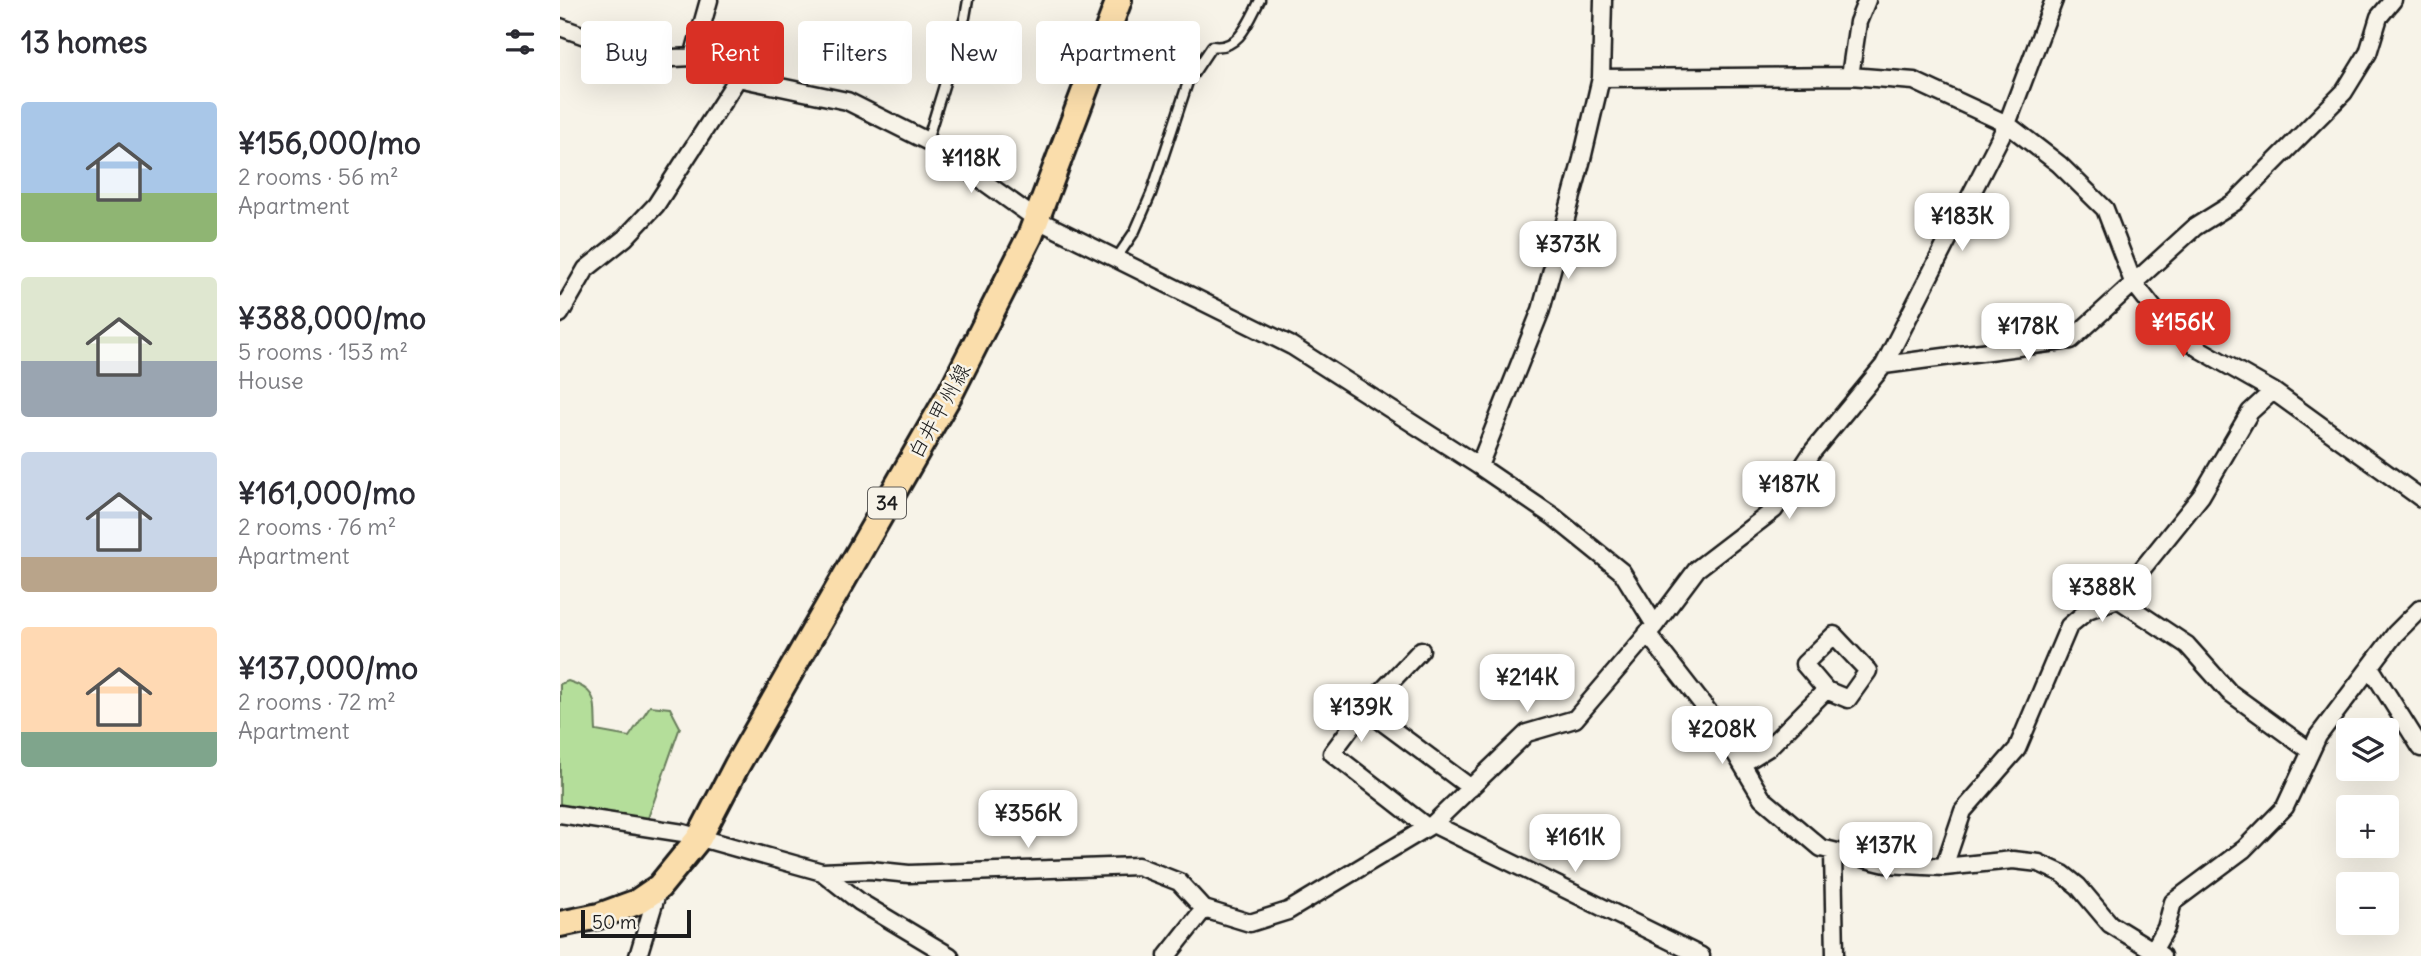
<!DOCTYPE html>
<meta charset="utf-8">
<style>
body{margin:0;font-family:Delius,"Klee One",sans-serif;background:#f7f7f7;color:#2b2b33;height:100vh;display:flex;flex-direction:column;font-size:26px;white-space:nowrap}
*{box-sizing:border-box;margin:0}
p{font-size:23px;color:#7c7c81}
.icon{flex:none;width:38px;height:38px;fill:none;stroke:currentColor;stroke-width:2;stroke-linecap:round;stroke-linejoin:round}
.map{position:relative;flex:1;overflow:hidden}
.side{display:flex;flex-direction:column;background:#fff;width:560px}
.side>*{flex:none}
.guide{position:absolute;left:21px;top:21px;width:665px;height:63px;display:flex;gap:14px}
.buttons{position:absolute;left:1776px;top:718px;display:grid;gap:14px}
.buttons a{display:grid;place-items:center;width:63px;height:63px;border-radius:7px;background:#fff;box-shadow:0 7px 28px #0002;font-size:35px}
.scale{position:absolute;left:21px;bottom:18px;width:110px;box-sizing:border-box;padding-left:7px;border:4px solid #1c1c1c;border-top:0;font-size:19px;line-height:24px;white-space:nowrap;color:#1c1c1c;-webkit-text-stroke:5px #f7f3e8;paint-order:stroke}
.price{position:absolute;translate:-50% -60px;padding:0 16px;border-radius:14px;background:#fff;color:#222;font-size:23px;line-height:46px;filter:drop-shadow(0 2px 4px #0008)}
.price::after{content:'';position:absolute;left:50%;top:42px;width:21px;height:16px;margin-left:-10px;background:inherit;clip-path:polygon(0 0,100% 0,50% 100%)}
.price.current{background:#d93025;color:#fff}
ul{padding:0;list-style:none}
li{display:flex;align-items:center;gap:21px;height:175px;padding:0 21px}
li span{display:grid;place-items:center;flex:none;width:196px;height:140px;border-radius:7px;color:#555}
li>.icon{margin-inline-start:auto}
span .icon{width:84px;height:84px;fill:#fffc;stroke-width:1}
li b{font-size:30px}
h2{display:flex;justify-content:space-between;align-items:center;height:84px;padding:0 21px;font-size:30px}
.tag{padding:0 24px;border-radius:7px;background:#fff;box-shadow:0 7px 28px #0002;font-size:24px;line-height:63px}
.tag.current{background:#d93025;color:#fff}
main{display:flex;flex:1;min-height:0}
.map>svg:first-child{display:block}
.green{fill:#b4de9a;stroke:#687d5b;stroke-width:2}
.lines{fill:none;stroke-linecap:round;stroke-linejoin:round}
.lane-casing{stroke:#1c1c1c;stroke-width:13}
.street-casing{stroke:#1c1c1c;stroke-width:21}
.primary-casing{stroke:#1c1c1c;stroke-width:30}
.lane{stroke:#f7f3e8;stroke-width:8}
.street{stroke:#f7f3e8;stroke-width:16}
.primary{stroke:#faddab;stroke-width:24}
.labels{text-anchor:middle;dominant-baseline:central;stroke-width:5;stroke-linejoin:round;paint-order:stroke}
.shield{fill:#f7f3e8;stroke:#5e5c59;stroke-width:2}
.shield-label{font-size:19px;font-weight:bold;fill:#1c1c1c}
.street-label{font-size:21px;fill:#1c1c1c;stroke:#f7f3e8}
</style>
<main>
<section class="side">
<h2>13 homes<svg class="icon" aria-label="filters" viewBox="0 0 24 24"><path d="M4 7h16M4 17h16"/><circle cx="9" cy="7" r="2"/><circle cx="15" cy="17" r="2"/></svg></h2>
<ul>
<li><span style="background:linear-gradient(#a9c7e8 65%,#8fb573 0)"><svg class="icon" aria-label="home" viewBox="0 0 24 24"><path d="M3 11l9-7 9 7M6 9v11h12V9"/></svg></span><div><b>¥156,000/mo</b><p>2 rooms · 56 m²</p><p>Apartment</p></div></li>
<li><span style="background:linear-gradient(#dfe7d0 60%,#9aa5b1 0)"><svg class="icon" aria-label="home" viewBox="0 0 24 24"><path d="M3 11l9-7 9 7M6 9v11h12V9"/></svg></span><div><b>¥388,000/mo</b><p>5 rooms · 153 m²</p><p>House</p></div></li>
<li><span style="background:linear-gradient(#c9d6e8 75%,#b9a48a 0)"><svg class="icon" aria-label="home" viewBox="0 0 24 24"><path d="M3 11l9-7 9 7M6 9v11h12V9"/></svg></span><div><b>¥161,000/mo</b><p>2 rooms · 76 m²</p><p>Apartment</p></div></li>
<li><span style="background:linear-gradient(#ffd9b3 75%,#7fa58c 0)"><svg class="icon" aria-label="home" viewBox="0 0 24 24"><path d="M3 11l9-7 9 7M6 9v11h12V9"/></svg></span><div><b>¥137,000/mo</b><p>2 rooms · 72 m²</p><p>Apartment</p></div></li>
</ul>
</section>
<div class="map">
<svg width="1861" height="956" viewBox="0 0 1861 956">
<rect width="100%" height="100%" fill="#f7f3e8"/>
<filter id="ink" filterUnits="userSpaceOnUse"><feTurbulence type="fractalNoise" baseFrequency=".0143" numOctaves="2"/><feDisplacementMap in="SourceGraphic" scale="14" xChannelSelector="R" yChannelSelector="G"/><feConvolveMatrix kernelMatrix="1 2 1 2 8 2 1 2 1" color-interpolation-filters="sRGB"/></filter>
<g filter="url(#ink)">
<path class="green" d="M8 681C40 691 34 702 36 731L69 737 90 706 110 708 120 727 88 818 0 808V684Z"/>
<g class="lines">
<defs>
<path id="lane" d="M367 141 405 17 408 0
M556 259 575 231 591 194 628 82 652 46C679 51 689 21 700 0"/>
<path id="street" d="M0 27 44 43 73 60 133 57 178 78 287 101 367 141 476 219 732 346 919 466 994 517 1062 572 1095 625
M133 57 149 0
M1290 76 1298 22 1307 0
M1041 78 1290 76 1354 81 1447 124 1499 164 1545 209 1573 282 1605 323 1641 350 1713 391 1861 498
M0 314 26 269 65 238 96 205 178 78
M1324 365 1511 340 1635 227 1675 202 1784 92 1808 53 1819 17 1833 0
M919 466 981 310 1022 159 1041 78 1043 0
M1558 599 1627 645 1669 692 1750 751
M1087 633 1158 724 1202 798 1261 848 1326 864 1384 867 1453 860 1479 863 1503 874 1518 886 1550 924 1602 956
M861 650 805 709 772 753 867 827
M1810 667 1861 748
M805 709 911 788
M1182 764 1208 748 1266 690 1288 699 1308 671 1274 635 1244 664 1266 690
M0 814 123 833 262 872 310 870 349 874 578 866 619 882 644 909 690 923 728 911 873 824 967 733 1015 719 1095 625 1137 569 1214 510 1253 451 1324 365 1447 124 1494 0
M873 824 1141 956
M1273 852 1275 956
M1384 867 1403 811 1457 749 1509 626 1528 610 1558 599 1641 496 1690 412 1713 391
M262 872 300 902 390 956
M1593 951 1606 928 1613 902 1684 849 1725 807 1758 736 1835 634 1861 608
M78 956 99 887
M607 956 644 909"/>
<path id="primary" d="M0 924 39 916 77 902 99 887 139 838 177 765 391 392 470 236 559 0"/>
</defs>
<use href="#lane" class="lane-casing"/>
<use href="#street" class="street-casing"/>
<use href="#primary" class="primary-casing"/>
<use href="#lane" class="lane"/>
<use href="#street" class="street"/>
<use href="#primary" class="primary"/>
</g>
</g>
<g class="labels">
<rect class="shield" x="308" y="487.5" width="38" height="31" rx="5"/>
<g class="shield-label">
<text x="327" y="503">34</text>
</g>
<g class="street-label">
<text transform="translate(379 411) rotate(-61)">白井甲州線</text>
</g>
</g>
</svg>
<div class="buttons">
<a><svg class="icon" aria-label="layers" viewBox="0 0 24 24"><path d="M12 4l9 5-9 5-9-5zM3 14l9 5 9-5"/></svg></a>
<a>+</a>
<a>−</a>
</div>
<div class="scale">50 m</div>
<b class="price" style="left:411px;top:195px">¥118K</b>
<b class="price" style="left:1402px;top:253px">¥183K</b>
<b class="price" style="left:1008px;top:281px">¥373K</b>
<b class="price current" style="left:1623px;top:359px">¥156K</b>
<b class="price" style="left:1468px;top:363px">¥178K</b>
<b class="price" style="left:1229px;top:521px">¥187K</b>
<b class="price" style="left:1542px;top:624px">¥388K</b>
<b class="price" style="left:967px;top:714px">¥214K</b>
<b class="price" style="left:801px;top:744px">¥139K</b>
<b class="price" style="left:1162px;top:766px">¥208K</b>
<b class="price" style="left:468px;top:850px">¥356K</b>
<b class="price" style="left:1015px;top:874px">¥161K</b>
<b class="price" style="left:1326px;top:882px">¥137K</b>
<div class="guide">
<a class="tag">Buy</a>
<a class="tag current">Rent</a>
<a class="tag">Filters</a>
<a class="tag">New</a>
<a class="tag">Apartment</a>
</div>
</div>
</main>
